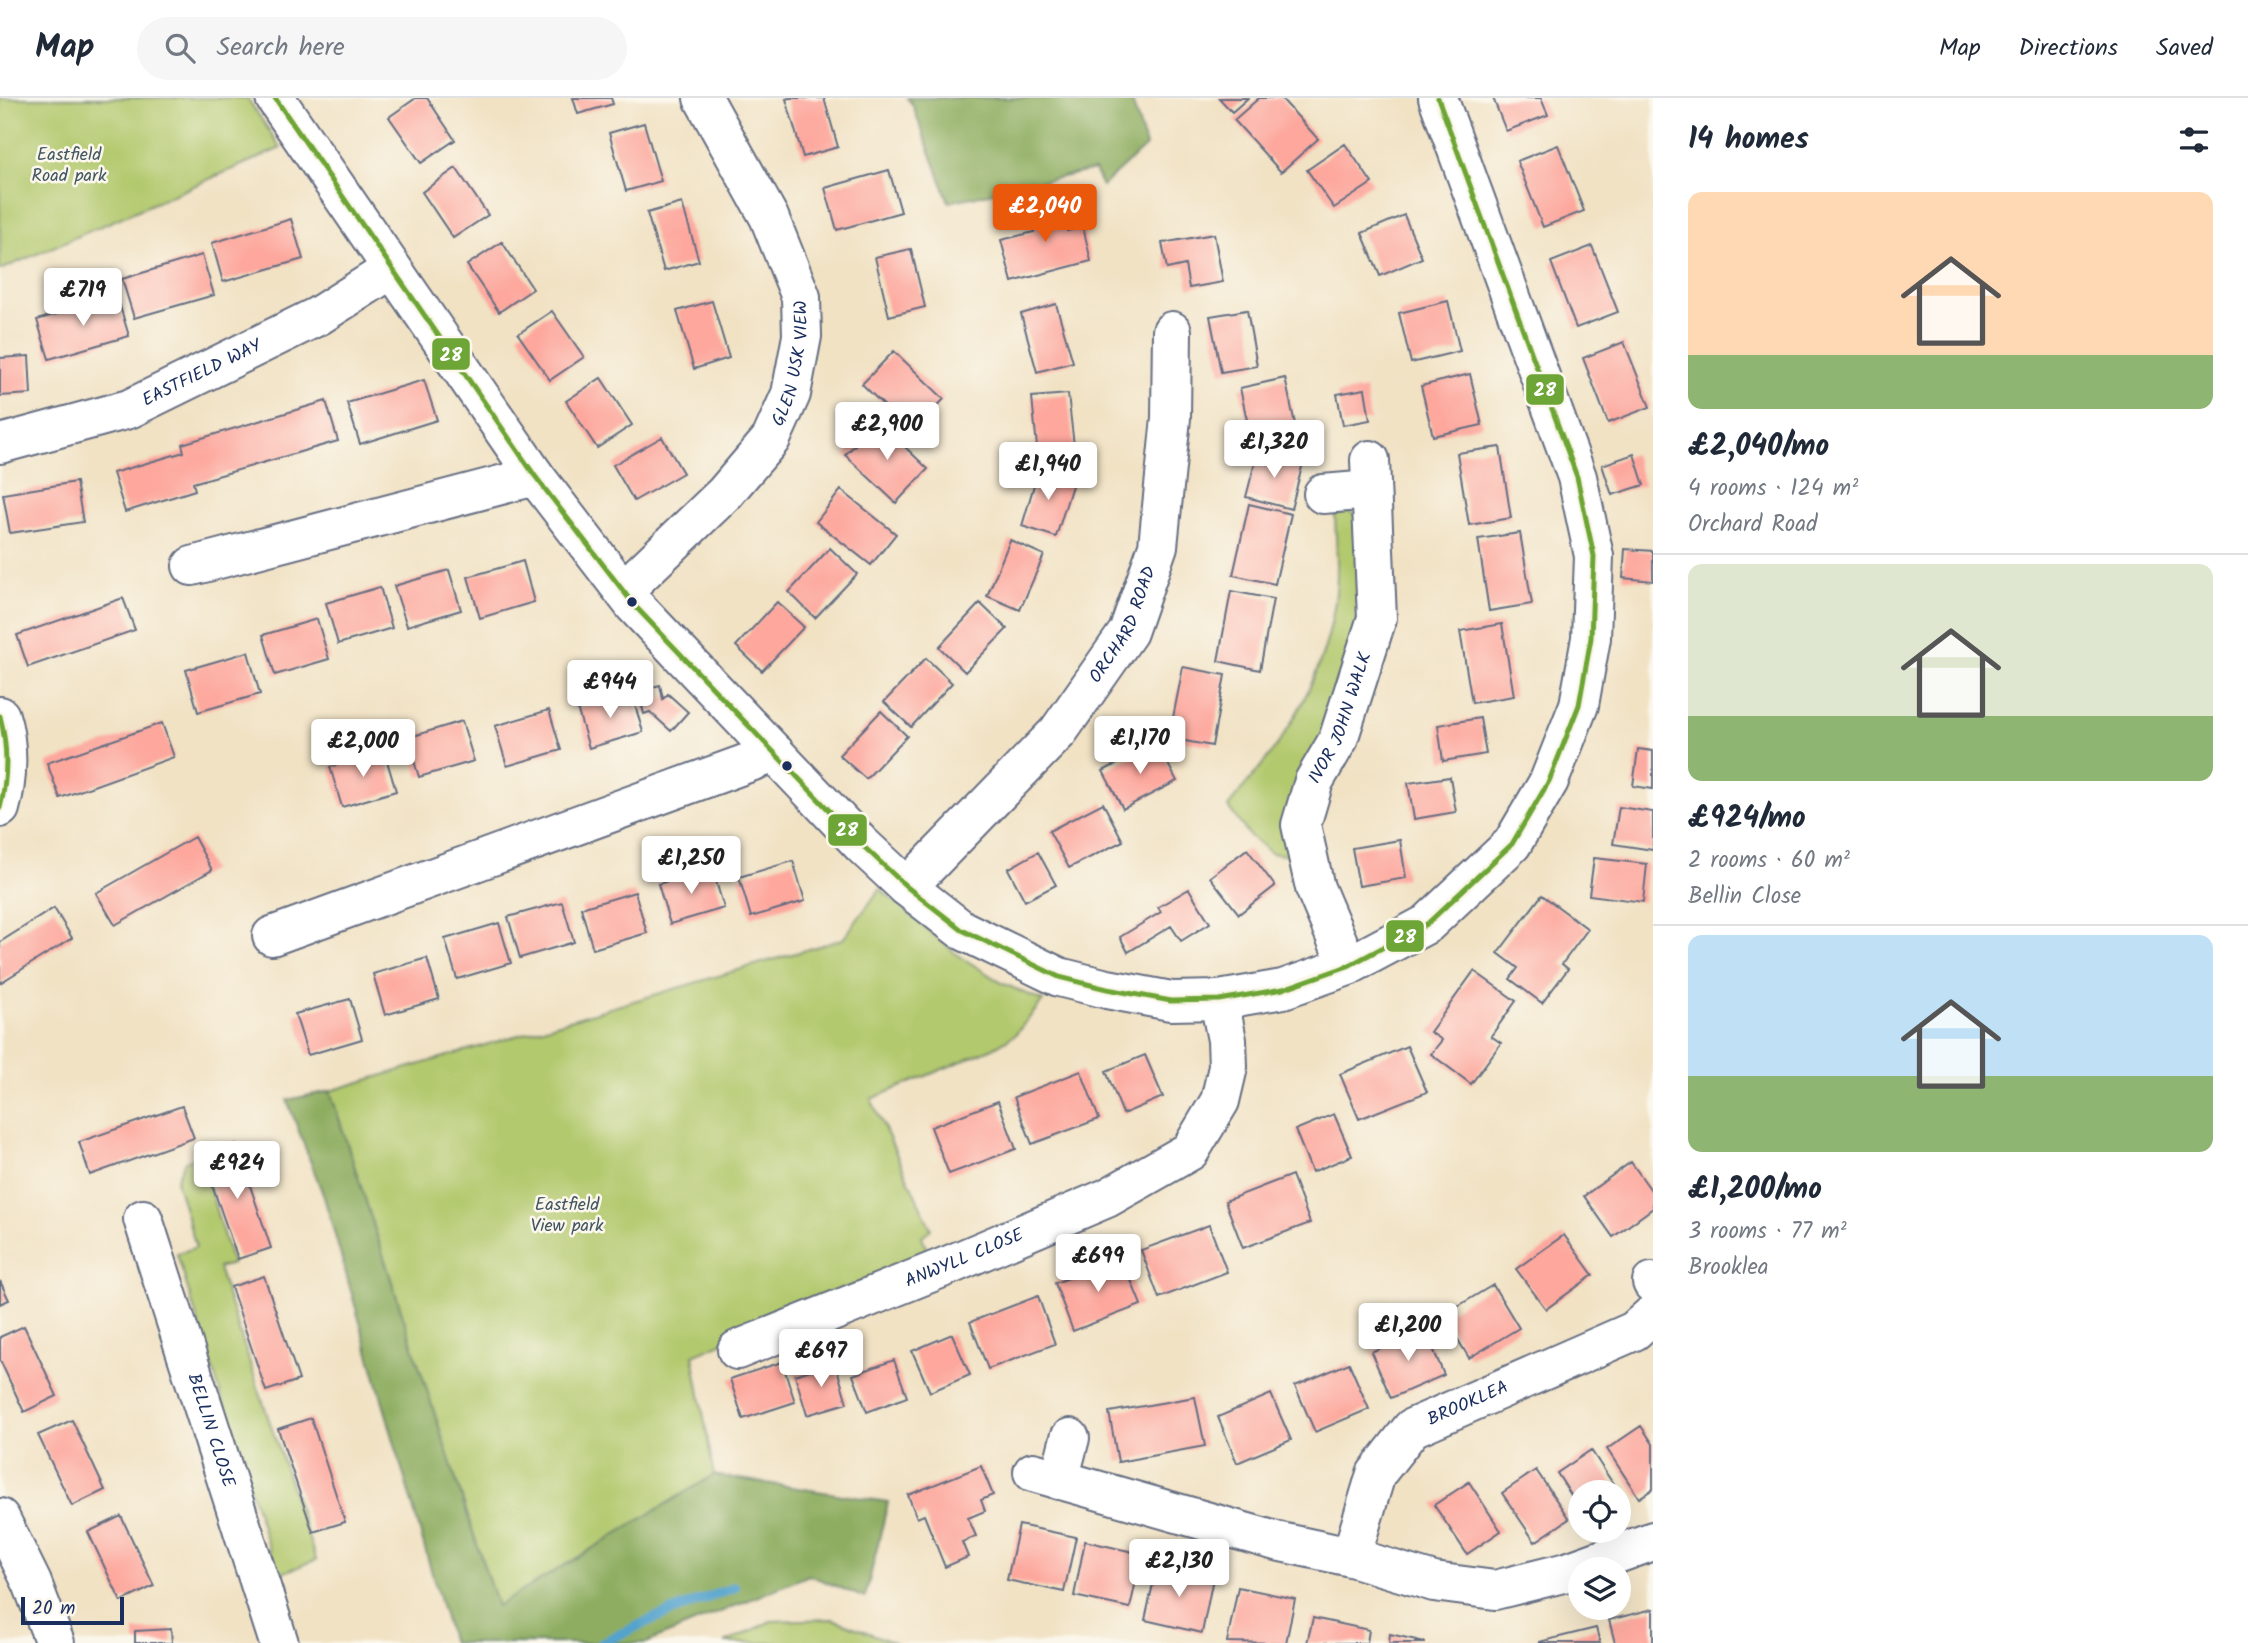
<!DOCTYPE html>
<meta charset="utf-8">
<style>
body{margin:0;font-family:Kalam,sans-serif;background:#f6f6f7;color:#1f2937;height:100vh;display:flex;flex-direction:column;font-size:26px;white-space:nowrap}
*{box-sizing:border-box;margin:0}
p{font-size:23px;color:#747a83}
.icon{flex:none;width:38px;height:38px;fill:none;stroke:currentColor;stroke-width:2;stroke-linecap:round;stroke-linejoin:round}
.map{position:relative;flex:1;overflow:hidden}
.side{display:flex;flex-direction:column;background:#fff;width:595px}
.side>*{flex:none}
.controls{position:absolute;left:1568px;top:1382px;display:grid;gap:14px}
.controls a{display:grid;place-items:center;width:63px;height:63px;border-radius:50%;background:#fff;box-shadow:0 7px 28px #0002;font-size:35px}
.scale{position:absolute;left:21px;bottom:18px;width:103px;box-sizing:border-box;padding-left:7px;border:4px solid #1b2f5e;border-top:0;font-size:19px;line-height:24px;white-space:nowrap;color:#1b2f5e;-webkit-text-stroke:5px #fbf7ec;paint-order:stroke}
.price{position:absolute;translate:-50% -60px;padding:0 16px;border-radius:7px;background:#fff;color:#222;font-size:23px;line-height:46px;filter:drop-shadow(0 2px 4px #0008)}
.price::after{content:'';position:absolute;left:50%;top:42px;width:21px;height:16px;margin-left:-10px;background:inherit;clip-path:polygon(0 0,100% 0,50% 100%)}
.price.active{background:#ea580c;color:#fff}
ul{padding:0;list-style:none}
li{display:grid;align-content:center;gap:14px;height:371px;padding:0 35px}
li+li{border-top:2px solid #e0e1e3}
li span{display:grid;place-items:center;height:217px;border-radius:14px;color:#555}
li>.icon{margin-inline-start:auto}
span .icon{width:126px;height:126px;fill:#fffc;stroke-width:1}
li b{font-size:30px}
h2{display:flex;justify-content:space-between;align-items:center;height:84px;padding:0 35px;font-size:30px}
header{display:flex;align-items:center;gap:42px;box-sizing:border-box;height:98px;padding:0 35px;background:#fff;border-bottom:2px solid #e0e1e3}
header strong{font-size:33px}
nav{display:flex;gap:38px;margin-inline-start:auto;font-size:24px}
.search{width:490px;height:63px;background:#f6f6f7;display:flex;align-items:center;gap:18px;box-sizing:border-box;padding:0 24px;border-radius:38px;color:#747a83;font-size:26px}
main{display:flex;flex:1;min-height:0}
.map>svg:first-child{display:block}
.green{fill:#b3c96e;stroke:#677c66;stroke-width:2}
.forest{fill:#8ead61;stroke:#546e60;stroke-width:2}
.lines{fill:none;stroke-linecap:round;stroke-linejoin:round}
.stream{stroke:#53a3cd;stroke-width:10}
.building{fill:#fda79d}
.street-casing{stroke:#666e82;stroke-width:42}
.street{stroke:#fff;stroke-width:38}
.bus-1-casing{stroke:#fbf7ec;stroke-width:10}
.bus-1{stroke:#6da536;stroke-width:5}
.bus-dot{fill:#1b2f5e;stroke:#fbf7ec;stroke-width:2.5}
.labels{text-anchor:middle;dominant-baseline:central;stroke-width:5;stroke-linejoin:round;paint-order:stroke}
.park-label{font-size:18px;fill:#415662;stroke:#fbf7ec}
.street-label{font-size:18px;fill:#1b2f5e;stroke:#fbf7ec}
.line-badge{stroke:#fbf7ec;stroke-width:2.5}
.badge-label{font-size:19px;text-anchor:middle;font-weight:bold;fill:#fff}
</style>
<header>
<strong>Map</strong>
<div class="search"><svg class="icon" aria-label="search" viewBox="0 0 24 24"><circle cx="10" cy="10" r="6"/><path d="M15 15l6 6"/></svg>Search here</div>
<nav><a>Map</a><a>Directions</a><a>Saved</a></nav>
</header>
<main>
<div class="map">
<svg width="1653" height="1545" viewBox="0 0 1653 1545">
<rect width="100%" height="100%" fill="#fbf7ec"/>
<filter id="ink" filterUnits="userSpaceOnUse"><feTurbulence type="fractalNoise" baseFrequency=".0143" numOctaves="2"/><feDisplacementMap in="SourceGraphic" scale="14" xChannelSelector="R" yChannelSelector="G"/><feConvolveMatrix kernelMatrix="1 2 1 2 8 2 1 2 1" color-interpolation-filters="sRGB"/></filter>
<filter id="wash" filterUnits="userSpaceOnUse"><feTurbulence type="fractalNoise" baseFrequency=".00686" numOctaves="4" result="noise"/><feDisplacementMap in="SourceGraphic" scale="28" xChannelSelector="R" yChannelSelector="G"/><feGaussianBlur stdDeviation="1.57" result="paint"/><feColorMatrix in="noise" values="0 0 0 0 0 0 0 0 0 0 0 0 0 0 0 0 0 1.4 0 .05"/><feComposite in="paint" operator="in"/></filter>
<g filter="url(#wash)">
<rect width="100%" height="100%" fill="#f1e2c4"/>
<path class="green" d="M0 0H247L281 50 0 172Z
M1349 413 1361 422 1366 500 1291 758 1271 755 1249 737 1228 709C1246 685 1268 662 1284 637 1309 597 1329 550 1335 503 1339 474 1336 446 1335 417Z
M880 791 955 855 1002 885 1043 903 1015 937 993 950 871 1001 931 1131 922 1138 928 1156 693 1257 714 1377 497 1509 330 993 843 841Z
M200 1058 232 1166 218 1170 316 1462 277 1477 177 1156 196 1149 176 1082 185 1063Z
M833 1521 895 1545H725L771 1523Z"/>
<path class="forest" d="M907 0H1131L1146 48 1102 88 1094 72 949 104 912 6Z
M330 993 497 1508 714 1377 888 1404 865 1500 809 1477 646 1545H452L324 1099 287 1002Z"/>
<g class="lines">
<path class="stream" d="M601 1545 653 1521 735 1489"/>
</g>
<g id="blocks">
<path class="building" d="M416 0H427L455 42 421 65 389 19Z
M573 0H611L613 6 578 16Z
M789 0H824L838 49 803 59 786 1Z
M1219 0H1248L1232 14Z
M1259 0H1281L1318 41 1281 74 1234 22Z
M1493 0H1541L1548 17 1506 33Z
M644 25 661 83 626 93 609 35Z
M1345 46 1372 85 1334 110 1307 72Z
M1558 47 1584 113 1543 129 1517 63Z
M456 70 488 117 453 140 422 94Z
M889 72 901 114 837 132 825 90Z
M1058 99 1067 133 1083 129 1091 163 1012 184 1001 142 1034 134 1027 108Z
M682 105 699 163 664 173 647 115Z
M1404 117 1422 160 1380 178 1362 135Z
M291 121 303 161 223 184 212 145Z
M1214 136 1223 184 1189 190 1185 167 1167 171 1162 145Z
M502 144 533 191 499 214 467 167Z
M1592 148 1618 214 1576 230 1551 164Z
M911 151 925 209 889 218 875 159Z
M202 157 214 197 134 220 122 181Z
M117 198 129 238 49 261 37 222Z
M712 203 729 260 694 271 677 213Z
M1448 203 1460 253 1411 265 1399 215Z
M1056 206 1073 264 1037 274 1021 216Z
M1247 212 1257 268 1221 274 1210 218Z
M552 213 584 259 550 282 518 236Z
M1624 244 1650 309 1608 325 1583 260Z
M894 253 944 301 912 335 862 286Z
M29 258 31 296 0 298V260Z
M1470 276 1482 327 1433 338 1421 288Z
M601 280 632 327 597 350 566 303Z
M1285 280 1295 326 1250 336 1240 290Z
M424 282 437 322 360 346 347 305Z
M1365 291 1370 322 1343 327 1337 296Z
M1068 296 1075 356 1038 359 1032 299Z
M326 303 338 343 193 385 195 392 125 414 113 375 184 354 182 346Z
M878 323 928 371 896 405 845 357Z
M662 339 683 375 634 403 613 367Z
M1500 349 1511 420 1469 427 1457 355Z
M1258 353 1303 365 1291 411 1246 399Z
M1634 356 1644 387 1612 397 1602 367Z
M1039 370 1074 381 1056 439 1022 428Z
M76 384 83 424 10 435 3 396Z
M841 392 896 436 871 467 816 424Z
M1249 406 1291 416 1275 486 1233 477Z
M1520 435 1532 506 1489 513 1478 441Z
M1010 442 1044 457 1020 512 987 498Z
M830 450 857 476 815 520 789 494Z
M1625 451 1653 453V483L1623 480Z
M523 463 534 504 480 520 468 479Z
M449 472 461 512 407 528 394 488Z
M380 489 392 530 338 546 326 505Z
M1231 493 1273 501 1260 572 1218 563Z
M123 500 135 532 28 569 17 537Z
M777 504 804 529 762 573 736 548Z
M980 505 1007 531 965 574 939 549Z
M317 521 329 561 275 577 263 537Z
M1502 526 1514 598 1472 605 1460 533Z
M248 554 260 596 198 614 186 572Z
M926 560 952 585 911 629 884 604Z
M1183 569 1225 577 1212 648 1169 640Z
M660 587 663 601 668 596 688 614 671 633 650 614 644 616 638 593Z
M631 594 643 634 589 650 577 610Z
M549 612 561 652 507 668 495 628Z
M881 613 907 638 866 681 839 657Z
M1480 620 1486 656 1443 663 1438 627Z
M462 623 474 663 419 679 407 640Z
M162 625 174 659 60 700 47 665Z
M1157 645 1177 683 1123 711 1103 673Z
M1638 651 1653 653V691L1633 688Z
M384 653 396 693 342 709 330 669Z
M1450 679 1456 714 1414 721 1408 685Z
M1103 705 1123 743 1069 770 1049 733Z
M1619 709 1653 714V752L1613 746Z
M194 739 212 772 115 827 96 795Z
M1400 742 1406 780 1359 788 1352 750Z
M1247 751 1275 788 1239 816 1210 779Z
M1038 754 1056 787 1025 803 1008 771Z
M1594 760 1647 766 1643 804 1589 797Z
M793 763 805 803 751 819 739 779Z
M712 770 724 810 670 826 658 786Z
M1189 791 1210 825 1181 843 1171 828 1128 854 1120 839 1161 814 1158 809Z
M635 794 647 835 593 851 581 810Z
M1542 797 1588 831 1562 866 1568 871 1542 905 1510 881 1518 870 1498 855Z
M562 804 574 844 520 860 508 819Z
M54 810 72 840 0 885V844Z
M499 825 511 865 457 881 445 841Z
M427 860 439 901 385 917 373 876Z
M1474 873 1516 903 1491 938 1501 945 1471 986 1431 956 1442 942 1430 934Z
M350 901 362 941 308 957 295 916Z
M1407 948 1427 994 1359 1021 1340 976Z
M1145 957 1163 999 1123 1016 1106 973Z
M1081 973 1099 1021 1032 1046 1014 999Z
M998 1003 1016 1051 949 1076 931 1029Z
M182 1008 194 1040 90 1077 79 1044Z
M1334 1016 1352 1058 1312 1074 1295 1032Z
M236 1046 271 1150 238 1161 202 1058Z
M1631 1064 1653 1095V1110L1613 1139 1584 1098Z
M1292 1077 1310 1125 1243 1150 1225 1103Z
M1209 1127 1227 1174 1159 1200 1141 1152Z
M1564 1137 1593 1177 1546 1211 1516 1171Z
M1122 1160 1141 1207 1073 1233 1055 1185Z
M264 1178 299 1282 266 1293 231 1189Z
M0 1183 9 1202 0 1206Z
M1493 1187 1519 1230 1469 1260 1443 1217Z
M1038 1198 1055 1246 988 1271 970 1224Z
M24 1228 57 1298 24 1314 0 1262V1239Z
M1425 1231 1444 1277 1391 1300 1371 1254Z
M952 1236 970 1277 930 1294 912 1253Z
M894 1262 907 1299 867 1314 853 1277Z
M782 1264 795 1304 743 1321 730 1281Z
M835 1264 847 1305 807 1317 795 1277Z
M1349 1265 1369 1311 1315 1334 1295 1288Z
M1271 1296 1291 1342 1237 1365 1218 1319Z
M1195 1299 1205 1348 1118 1364 1109 1314Z
M311 1320 345 1424 313 1434 278 1331Z
M72 1322 105 1392 72 1408 38 1337Z
M1641 1328 1653 1346V1391L1639 1400 1607 1351Z
M1591 1352 1623 1401 1619 1404V1395H1580V1411L1557 1375Z
M981 1368 993 1397 981 1402 985 1413 968 1420 976 1438 962 1444 968 1459 945 1469 924 1417 917 1420 908 1397Z
M1536 1372 1569 1421 1535 1444 1502 1395Z
M1469 1384 1501 1433 1467 1456 1434 1407Z
M121 1418 154 1488 121 1504 88 1434Z
M1019 1427 1076 1439 1064 1494 1007 1482Z
M1085 1443 1142 1456 1130 1510 1074 1498Z
M1157 1468 1213 1480 1202 1535 1145 1522Z
M1238 1489 1295 1501 1286 1545 1227 1544Z
M1653 1511V1545H1615L1609 1522Z
M1313 1520 1369 1532 1367 1545H1307Z
M1596 1530 1600 1545H1539V1544Z
M171 1531 172 1545H135V1533Z
M1390 1536 1425 1544V1545H1389Z"/>
</g>
</g>
<g filter="url(#ink)">
<use href="#blocks" fill-opacity="0" stroke="#666e82" stroke-width="2"/>
<g class="lines">
<defs>
<g id="street">
<path d="M275 0 535 378 634 507 862 747 907 789 962 832 1059 879 1107 891 1171 903 1219 902 1283 891 1348 868 1427 826 1512 746 1549 683 1579 607 1591 540 1594 458 1577 379 1438 0"/>
<path id="s1" d="M0 346 129 311 318 218 392 171"/>
<path d="M1323 396 1371 392"/>
<path d="M192 468 535 378"/>
<path id="s2" d="M625 491 724 396 771 341 791 296 802 238 801 199 769 119 703 0"/>
<path d="M0 618C9 646 8 682 0 710"/>
<path id="s3" d="M907 789 1058 634 1128 534 1158 448 1171 320 1172 233"/>
<path d="M272 838 775 655"/>
<path id="s4" d="M1348 868 1315 790 1301 727 1314 683 1338 642 1377 520 1370 362"/>
<path id="s5" d="M143 1121 279 1545"/>
<path d="M1652 1184 1653 1186"/>
<path id="s6" d="M737 1252 952 1166 1107 1100 1190 1053 1220 1003 1228 969 1227 942 1219 902"/>
<path d="M1033 1374 1276 1443 1351 1459 1434 1484 1495 1492 1567 1474 1653 1443"/>
<path d="M1059 1382 1070 1340"/>
<path d="M0 1420 32 1485 55 1545"/>
<path id="s7" d="M1351 1459 1376 1376 1412 1330 1634 1233 1653 1216"/>
</g>
</defs>
<use href="#street" class="street-casing"/>
<use href="#street" class="street"/>
<defs>
<path id="bus-1" d="M275 0 535 378 634 507 862 747 907 789 962 832 1059 879 1107 891 1171 903 1219 902 1283 891 1348 868 1427 826 1512 746 1549 683 1579 607 1591 540 1594 458 1577 379 1438 0
M0 618C8 649 8 679 0 710"/>
</defs>
<use href="#bus-1" class="bus-1-casing"/>
<use href="#bus-1" class="bus-1"/>
</g>
</g>
<g class="bus-dot">
<circle cx="632" cy="504" r="6"/>
<circle cx="787" cy="668" r="6"/>
</g>
<g class="labels">
<g class="park-label">
<text x="69" y="57">Eastfield<tspan x="69" dy="21">Road park</tspan></text>
<text x="567" y="1107">Eastfield<tspan x="567" dy="21">View park</tspan></text>
</g>
<g class="street-label">
<text stroke="none"><textPath href="#s2" startOffset="289">GLEN USK VIEW</textPath></text>
<text stroke="none"><textPath href="#s1" startOffset="215">EASTFIELD WAY</textPath></text>
<text stroke="none"><textPath href="#s3" startOffset="343">ORCHARD ROAD</textPath></text>
<text stroke="none"><textPath href="#s4" startOffset="264">IVOR JOHN WALK</textPath></text>
<text stroke="none"><textPath href="#s6" startOffset="245">ANWYLL CLOSE</textPath></text>
<text stroke="none"><textPath href="#s7" startOffset="206">BROOKLEA</textPath></text>
<text stroke="none"><textPath href="#s5" startOffset="222">BELLIN CLOSE</textPath></text>
</g>
</g>
<g class="line-badge">
<rect x="431" y="239" width="40" height="34" rx="7" fill="#6da536"/>
<rect x="1525" y="275" width="40" height="33" rx="7" fill="#6da536"/>
<rect x="827" y="715" width="41" height="34" rx="7" fill="#6da536"/>
<rect x="1385" y="821" width="40" height="34" rx="7" fill="#6da536"/>
</g>
<g class="badge-label">
<text x="451" y="263">28</text>
<text x="1545" y="298">28</text>
<text x="847" y="738">28</text>
<text x="1405" y="845">28</text>
</g>
</svg>
<div class="controls">
<a><svg class="icon" aria-label="locate" viewBox="0 0 24 24"><circle cx="12" cy="12" r="6"/><path d="M12 2v4M12 18v4M2 12h4M18 12h4"/></svg></a>
<a><svg class="icon" aria-label="layers" viewBox="0 0 24 24"><path d="M12 4l9 5-9 5-9-5zM3 14l9 5 9-5"/></svg></a>
</div>
<div class="scale">20 m</div>
<b class="price active" style="left:1045px;top:146px">£2,040</b>
<b class="price" style="left:83px;top:230px">£719</b>
<b class="price" style="left:887px;top:364px">£2,900</b>
<b class="price" style="left:1274px;top:382px">£1,320</b>
<b class="price" style="left:1048px;top:404px">£1,940</b>
<b class="price" style="left:610px;top:622px">£944</b>
<b class="price" style="left:1140px;top:678px">£1,170</b>
<b class="price" style="left:363px;top:681px">£2,000</b>
<b class="price" style="left:691px;top:798px">£1,250</b>
<b class="price" style="left:237px;top:1103px">£924</b>
<b class="price" style="left:1098px;top:1196px">£699</b>
<b class="price" style="left:1408px;top:1265px">£1,200</b>
<b class="price" style="left:821px;top:1291px">£697</b>
<b class="price" style="left:1179px;top:1501px">£2,130</b>
</div>
<section class="side">
<h2>14 homes<svg class="icon" aria-label="filters" viewBox="0 0 24 24"><path d="M4 7h16M4 17h16"/><circle cx="9" cy="7" r="2"/><circle cx="15" cy="17" r="2"/></svg></h2>
<ul>
<li><span style="background:linear-gradient(#ffd9b3 75%,#8fb573 0)"><svg class="icon" aria-label="home" viewBox="0 0 24 24"><path d="M3 11l9-7 9 7M6 9v11h12V9"/></svg></span><div><b>£2,040/mo</b><p>4 rooms · 124 m²</p><p>Orchard Road</p></div></li>
<li><span style="background:linear-gradient(#dfe7d0 70%,#8fb573 0)"><svg class="icon" aria-label="home" viewBox="0 0 24 24"><path d="M3 11l9-7 9 7M6 9v11h12V9"/></svg></span><div><b>£924/mo</b><p>2 rooms · 60 m²</p><p>Bellin Close</p></div></li>
<li><span style="background:linear-gradient(#bfe0f5 65%,#8fb573 0)"><svg class="icon" aria-label="home" viewBox="0 0 24 24"><path d="M3 11l9-7 9 7M6 9v11h12V9"/></svg></span><div><b>£1,200/mo</b><p>3 rooms · 77 m²</p><p>Brooklea</p></div></li>
</ul>
</section>
</main>
